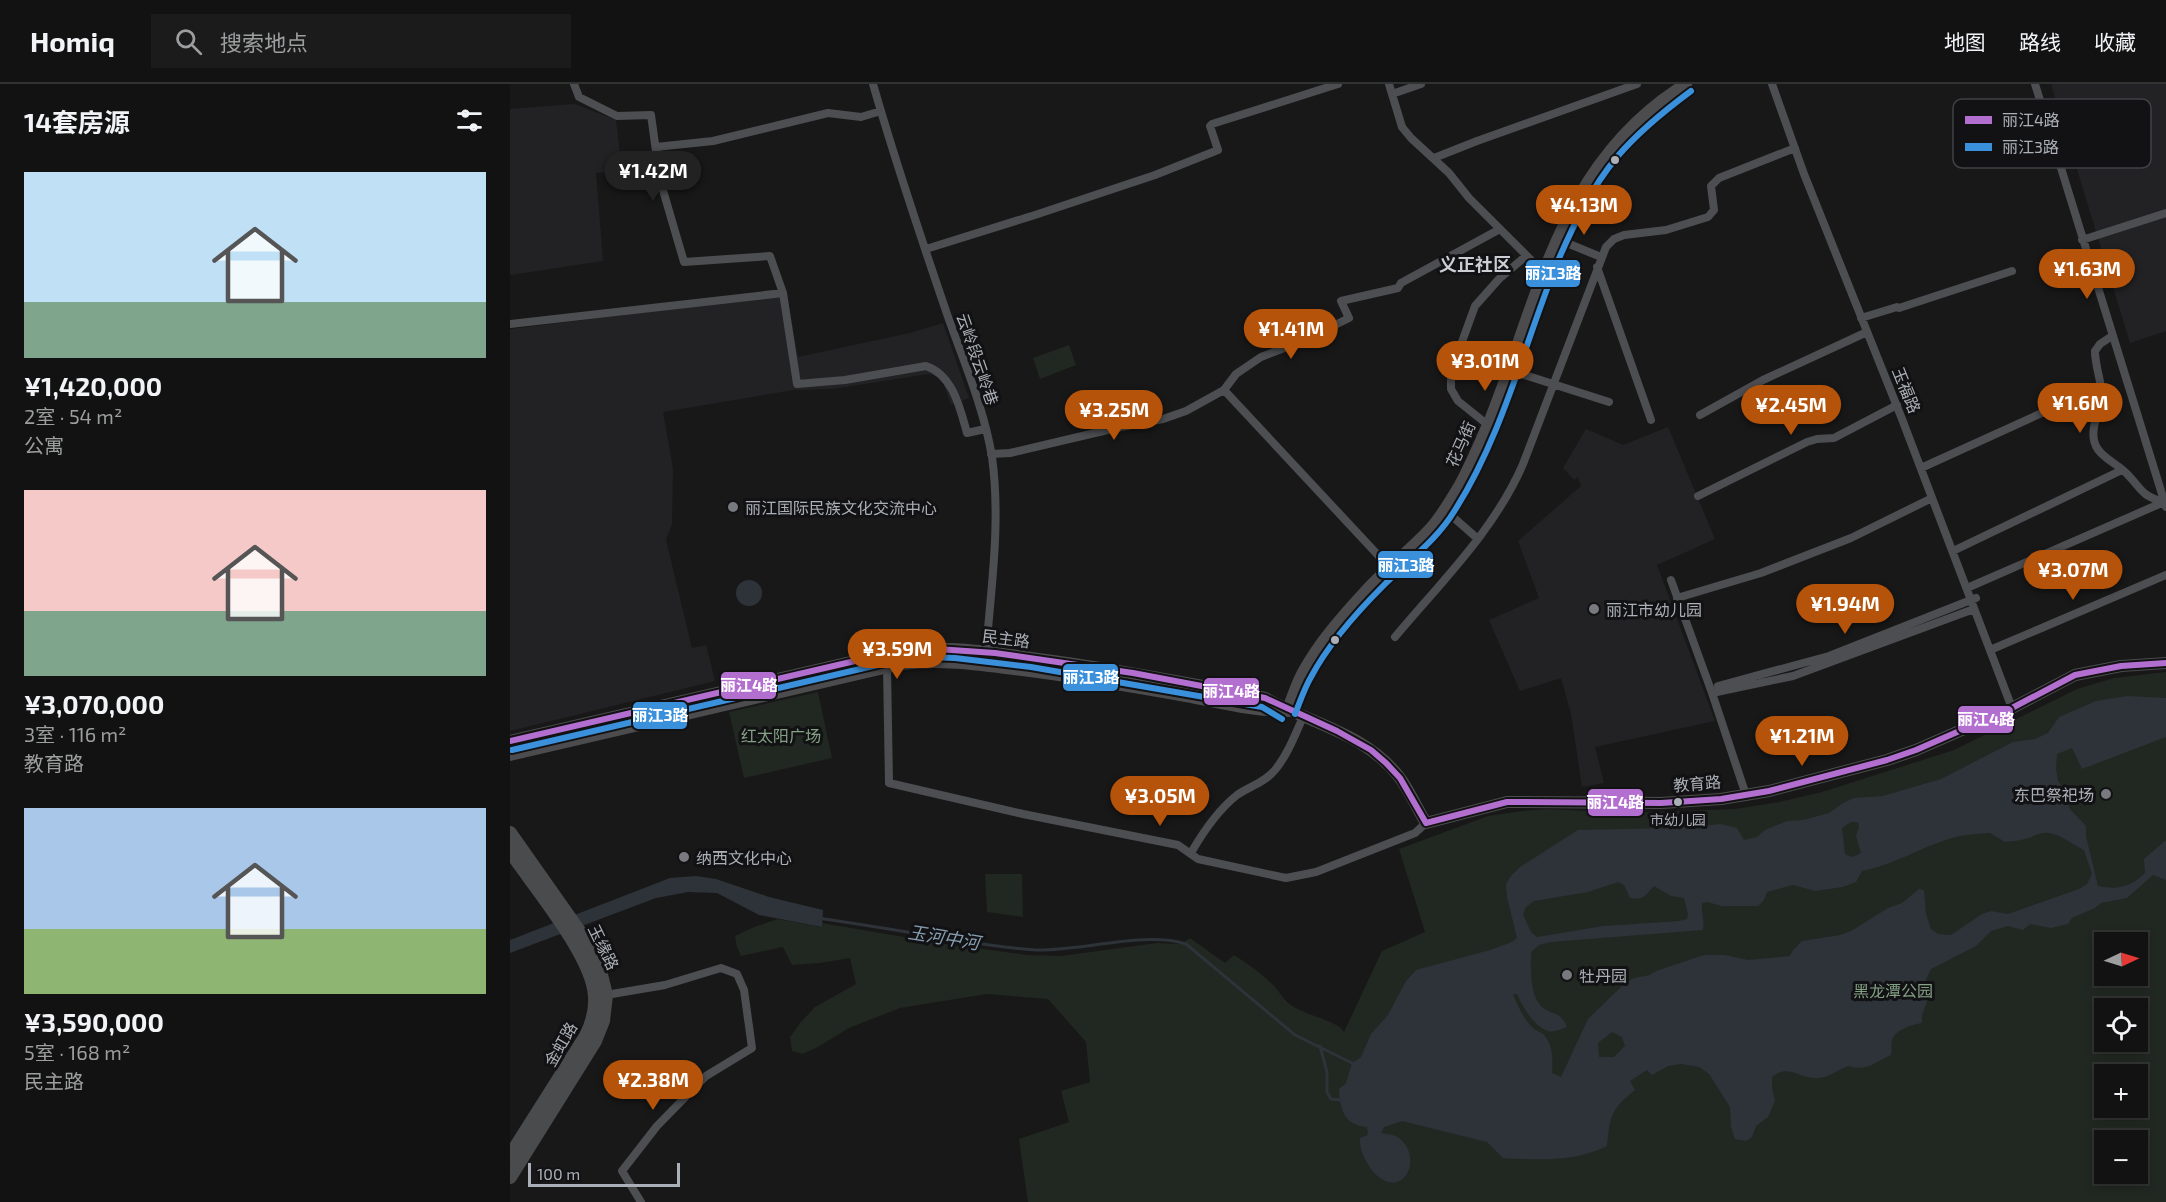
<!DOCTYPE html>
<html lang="zh">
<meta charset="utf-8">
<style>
body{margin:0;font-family:"Exo 2","Noto Sans SC",sans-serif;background:#1b1b1b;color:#f1f3f6;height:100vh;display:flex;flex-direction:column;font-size:22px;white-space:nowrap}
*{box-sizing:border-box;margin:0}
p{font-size:20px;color:#9c9e9f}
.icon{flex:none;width:33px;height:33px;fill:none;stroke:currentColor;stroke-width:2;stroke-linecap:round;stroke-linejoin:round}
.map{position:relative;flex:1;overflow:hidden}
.side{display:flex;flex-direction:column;background:#121212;width:510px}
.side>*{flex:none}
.needle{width:39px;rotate:86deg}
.tools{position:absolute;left:1584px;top:848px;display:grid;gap:12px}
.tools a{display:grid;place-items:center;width:54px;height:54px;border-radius:0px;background:#121212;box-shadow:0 3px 9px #0003,0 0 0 2px #313232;font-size:30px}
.scale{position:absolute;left:18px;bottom:15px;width:152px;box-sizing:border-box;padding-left:6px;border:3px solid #abafb7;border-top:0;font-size:16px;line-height:21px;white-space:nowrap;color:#abafb7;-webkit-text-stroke:4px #121214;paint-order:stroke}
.price{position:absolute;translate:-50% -51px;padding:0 14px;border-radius:21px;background:#b45309;color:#fff;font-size:20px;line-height:39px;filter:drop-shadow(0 2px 3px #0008)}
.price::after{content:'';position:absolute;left:50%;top:36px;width:18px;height:14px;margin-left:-9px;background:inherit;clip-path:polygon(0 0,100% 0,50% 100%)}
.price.selected{background:#222;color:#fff}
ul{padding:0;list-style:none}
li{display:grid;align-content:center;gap:12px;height:318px;padding:0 24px}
li span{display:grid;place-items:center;height:186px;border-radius:0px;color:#555}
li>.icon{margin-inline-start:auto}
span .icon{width:108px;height:108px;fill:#fffc;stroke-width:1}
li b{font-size:26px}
h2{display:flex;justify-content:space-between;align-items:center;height:72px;padding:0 24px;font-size:26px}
header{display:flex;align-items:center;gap:36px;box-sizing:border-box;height:84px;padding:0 30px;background:#121212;border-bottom:2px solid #313232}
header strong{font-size:28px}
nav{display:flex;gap:33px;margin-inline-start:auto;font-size:21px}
.search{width:420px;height:54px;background:#1b1b1b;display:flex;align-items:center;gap:15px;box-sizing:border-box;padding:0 21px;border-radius:0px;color:#9c9e9f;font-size:22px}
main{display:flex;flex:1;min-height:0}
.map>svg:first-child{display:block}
.built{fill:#222224}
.green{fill:#212721;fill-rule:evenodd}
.water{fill:#2d3339;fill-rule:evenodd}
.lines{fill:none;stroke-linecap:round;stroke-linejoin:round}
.stream{stroke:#2d3339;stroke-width:3}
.street{stroke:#4d4e51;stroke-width:8}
.secondary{stroke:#4c4c4e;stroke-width:12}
.primary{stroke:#4a4b4d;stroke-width:14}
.bus-1-casing{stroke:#121214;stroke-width:10}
.bus-2-casing{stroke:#121214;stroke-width:10}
.bus-1{stroke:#b36fd0;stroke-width:6}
.bus-2{stroke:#3a90db;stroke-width:6}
.bus-dot{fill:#abafb7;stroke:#121214;stroke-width:2}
.poi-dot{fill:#787a7f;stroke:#121214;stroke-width:2}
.labels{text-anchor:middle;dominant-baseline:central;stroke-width:6;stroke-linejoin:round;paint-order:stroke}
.bus-label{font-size:14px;fill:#abafb7;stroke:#121214}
.street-label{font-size:16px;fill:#abafb7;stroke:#121214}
.poi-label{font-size:16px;fill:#abafb7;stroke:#121214;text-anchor:start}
.park-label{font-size:16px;fill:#84a085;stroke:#121214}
.neighbourhood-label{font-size:18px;font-weight:bold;fill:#cbced4;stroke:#121214}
.water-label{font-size:18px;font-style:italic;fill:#869daf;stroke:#121214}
.key{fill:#121214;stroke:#404145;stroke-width:1.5}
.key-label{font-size:16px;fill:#abafb7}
.line-badge{stroke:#121214;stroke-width:2}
.badge-label{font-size:16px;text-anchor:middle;font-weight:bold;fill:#fff}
</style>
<header>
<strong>Homiq</strong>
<div class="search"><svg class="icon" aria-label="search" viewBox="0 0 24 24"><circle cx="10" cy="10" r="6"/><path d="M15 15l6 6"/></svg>搜索地点</div>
<nav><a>地图</a><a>路线</a><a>收藏</a></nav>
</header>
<main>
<section class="side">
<h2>14套房源<svg class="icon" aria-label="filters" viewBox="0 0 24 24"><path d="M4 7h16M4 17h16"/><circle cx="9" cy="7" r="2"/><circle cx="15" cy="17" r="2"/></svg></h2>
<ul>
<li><span style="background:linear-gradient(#bfe0f5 70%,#7fa58c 0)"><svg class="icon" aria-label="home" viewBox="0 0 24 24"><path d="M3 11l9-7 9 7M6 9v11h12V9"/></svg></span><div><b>¥1,420,000</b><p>2室 · 54 m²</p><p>公寓</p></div></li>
<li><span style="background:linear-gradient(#f6c9c9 65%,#7fa58c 0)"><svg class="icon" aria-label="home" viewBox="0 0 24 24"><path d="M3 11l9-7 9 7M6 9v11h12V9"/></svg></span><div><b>¥3,070,000</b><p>3室 · 116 m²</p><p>教育路</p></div></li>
<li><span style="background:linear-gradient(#a9c7e8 65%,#8fb573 0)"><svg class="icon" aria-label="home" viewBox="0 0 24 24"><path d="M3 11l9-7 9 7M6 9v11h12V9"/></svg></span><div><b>¥3,590,000</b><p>5室 · 168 m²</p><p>民主路</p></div></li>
</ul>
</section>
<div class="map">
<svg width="1656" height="1118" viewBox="0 0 1656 1118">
<rect width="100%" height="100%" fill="#181818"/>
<path class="built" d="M1541 0H1656V247L1620 259Z
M65 20 106 36 112 87 86 89 93 177 0 191V25Z
M277 211 288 273 400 249 433 239 459 314 441 321 431 293 418 290 323 305 283 306 153 328 163 384 162 440 156 456 182 564 196 561 205 597 0 647V245Z
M1158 343 1205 455 1147 481 1205 637 1085 663 1094 699 1072 703 1061 630 1051 594 1010 607 979 536 1029 514 1008 457 1071 402 1068 393 1064 396 1053 384 1076 345 1113 361Z"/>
<path class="green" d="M559 261 566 281 530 295 523 274Z
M1656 588V1118H518L509 1055 559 1038 551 1007 580 998 576 958 538 915 477 910 390 924 339 944 306 964 292 970 282 967 280 953 291 938 305 923 346 900 340 874 310 879 282 881 273 863 231 872 227 863 225 852 244 843 268 835 311 843 312 839 429 859 518 871 551 872 647 859 671 860 680 854 715 879 724 871C738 880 750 888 762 900 769 906 773 916 781 921 794 931 829 937 834 948L872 867 915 848 889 765 978 732 1012 727 1038 725 1118 729 1225 725 1269 718 1312 708 1444 666 1567 605 1604 594ZM1594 858H1628V891H1594ZM1594 924H1628V957H1594ZM1594 990H1628V1023H1594ZM1594 1056H1628V1089H1594Z
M308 608 322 674 234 694 219 628Z
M475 790H512L513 833 477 828Z"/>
<path class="water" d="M226 509a13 13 0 1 1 26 0a13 13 0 1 1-26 0Z
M1617 612 1656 614V653L1572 685 1562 664 1547 670 1546 685 1548 697 1557 709 1559 724 1576 742V752L1588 802C1608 806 1621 803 1635 789L1634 775 1656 756V796L1643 791 1617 814 1591 819 1585 824 1562 834 1558 840 1541 844 1520 840 1513 846 1498 842 1481 847 1466 862 1421 885 1416 896 1419 912 1412 931V939C1402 941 1386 945 1382 956 1381 960 1382 967 1381 971 1364 978 1359 988 1338 982 1328 986 1318 994 1307 994 1290 995 1278 979 1262 993V1004L1265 1017 1258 1033 1246 1042 1242 1053 1236 1057 1225 1055 1221 1043 1220 1023 1199 990 1189 983 1171 980 1158 982 1142 991 1137 986 1120 997 1125 1006C1101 1025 1100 1032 1097 1062 1065 1078 1028 1076 993 1074L977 1058 892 1037 874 1043 871 1049C877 1050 883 1050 889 1054 914 1073 894 1118 864 1089 856 1078 849 1067 850 1054L858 1051 857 1043C834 1041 830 1026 829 1005L836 999 842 979 851 973 861 950 878 931 896 897 906 886 980 866 1002 858 1007 854 997 813 996 801 1000 793 1010 783 1068 746 1165 744 1211 740 1227 744 1234 756 1247 753 1255 746 1277 737 1293 736 1319 729 1333 719 1344 714 1373 712 1431 695 1503 658 1525 655 1538 649 1549 633 1586 617ZM1341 738H1348L1349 743 1346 752 1351 769 1342 773 1335 770 1332 744ZM1480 749 1495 758C1501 757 1508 757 1515 755 1525 753 1532 746 1543 750 1554 753 1563 761 1574 766L1582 790 1577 800 1569 805 1498 830 1481 827 1472 830 1441 851 1428 850 1421 845 1416 830 1414 806 1409 805 1392 819 1378 824 1341 847 1330 851 1292 857 1283 866 1280 872 1238 876 1215 871H1194L1146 887 1140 891 1124 894 1114 900 1078 935 1051 993 1042 989C1043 977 1043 962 1035 952 1032 948 1026 947 1023 944 1013 934 1008 922 1003 910H1007C1013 923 1023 942 1038 947 1044 949 1051 945 1057 943 1050 926 1043 932 1032 923 1019 911 1021 883 1021 868L1029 861 1041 858 1193 846C1195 836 1191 829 1192 819L1197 818 1212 822H1248L1254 816 1257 808 1283 801 1305 807 1333 803 1346 798 1352 787C1384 781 1411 763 1442 754 1454 750 1468 750 1480 749ZM1108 798 1114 801 1120 814C1133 817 1136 811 1144 802L1161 812 1174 814 1178 830 1177 835 1169 837 1093 842 1027 853 1021 848 1013 830 1016 823 1024 817 1078 808ZM1102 948 1112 953 1115 962 1104 973H1089L1088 959Z
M186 792 206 795 259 813 313 826 312 843 249 831 207 809 178 808 146 814 0 869V856L160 794Z"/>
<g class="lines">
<path class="stream" d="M308 834C348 840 387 846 426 853 459 858 493 864 526 866 572 867 635 847 676 860L785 951 842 979
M810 962 817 988V1008L821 1015 830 1016"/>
<path class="street" d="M64 0 69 13 107 32 141 31 150 96 174 178 260 172 273 209 287 300 335 296 416 282C443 291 450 324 457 349L475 345
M363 0C385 77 411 154 437 230 453 276 474 324 482 373 491 438 481 504 476 568
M879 0 892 43 901 54 939 89 959 114 1034 189
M1262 0 1294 90 1392 335 1502 624
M1525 0 1656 423
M882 10 911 0
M146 63 203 57 318 29 351 33 371 27
M924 74 967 57 1127 0
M1047 155 1091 173
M1572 156 1656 129
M416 165 525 131 645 91 708 66 700 42 702 40 828 0
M1087 183 1141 336
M1351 234 1387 223 1389 224 1502 187
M0 240 273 209
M1602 252 1590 260 1585 267C1585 284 1593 300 1592 317 1592 326 1585 334 1584 343 1579 372 1604 375 1619 392 1633 407 1632 412 1654 418
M999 286 1099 318
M714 306 880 484
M1190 331 1253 296 1357 248
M978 341 948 317 941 305V288L965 222 989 195 1016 172
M481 370 500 369 606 344 653 335 676 327 714 306 726 290 751 273 795 256 839 234 831 217 888 204 891 199 990 145
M1411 384 1591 302
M1188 412 1297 358 1307 355 1324 354 1387 321
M935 426 968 455
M1443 467 1612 386
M1161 496 1202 609 1236 711
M1457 504 1654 418
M1167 514 1251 489 1341 454 1422 414
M885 553C931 498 984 447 1013 380L1096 163 1104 155 1114 151 1156 146 1198 133 1204 126 1201 102 1209 94 1285 64
M1480 566 1656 491
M377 583 379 699 513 730 668 761 688 775 776 794 806 788 905 749 916 739
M1208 602 1319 572 1466 514
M1202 609 1283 592 1464 525
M681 769C693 748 707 727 727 711 740 702 754 699 765 686 778 670 785 651 793 633
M96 911 155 901 211 884 227 890 234 906 242 964 196 992 147 1042 112 1087 131 1118"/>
<path class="secondary" d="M777 627C783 613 787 598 795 585 810 558 832 533 853 510 874 486 900 467 921 444 931 433 939 419 947 406 959 386 968 363 978 341 1030 214 1049 78 1176 0
M0 657 388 567C440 560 492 570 543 577 614 587 684 600 755 614 801 640 856 649 890 694 900 708 907 724 916 739L997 718 1151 719 1211 715 1259 707 1377 676 1406 666 1502 624 1565 591 1611 582 1656 579
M0 671 391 580C429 575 466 580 504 585 562 592 619 602 676 612 709 618 742 627 776 627"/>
<path class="primary" d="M0 749 76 857 89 883 96 911 93 937 85 957 0 1093
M0 767C24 802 83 872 85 912 86 926 82 940 76 952L0 1072"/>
<defs>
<path id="bus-1" d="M0 657 388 567 427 565 485 569 623 589 755 614 827 647 861 666 876 679 890 694 916 739
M916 739 997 718 1151 719 1211 715 1259 707 1377 676 1406 666 1502 624 1565 591 1611 582 1656 579"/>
<path id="bus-2" d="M785 630C790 618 794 605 801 593 819 559 847 528 874 501 899 476 927 456 945 426 993 350 1014 261 1047 179 1063 142 1081 104 1107 73 1129 47 1154 27 1181 7
M2 666 389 576 419 573 445 574 521 583 752 623 772 635"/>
</defs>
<use href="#bus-1" class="bus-1-casing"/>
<use href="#bus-2" class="bus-2-casing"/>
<use href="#bus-1" class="bus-1"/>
<use href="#bus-2" class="bus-2"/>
</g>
<g class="bus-dot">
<circle cx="1105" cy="76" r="5"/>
<circle cx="825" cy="556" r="5"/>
<circle cx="1168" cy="718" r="5"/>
</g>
<g class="poi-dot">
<circle cx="223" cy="423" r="6"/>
<circle cx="1084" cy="525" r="6"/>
<circle cx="1596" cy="710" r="6"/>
<circle cx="174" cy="773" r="6"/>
<circle cx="1057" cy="891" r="6"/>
</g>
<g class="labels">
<g class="bus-label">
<text x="1168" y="735">市幼儿园</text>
</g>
<g class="street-label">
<text transform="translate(468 275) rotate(71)">云岭段云岭巷</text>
<text transform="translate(1397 306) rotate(68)">玉福路</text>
<text transform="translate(950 360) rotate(-66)">花马街</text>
<text transform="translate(496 554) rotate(7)">民主路</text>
<text transform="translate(1187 699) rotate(-5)">教育路</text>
<text transform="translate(94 863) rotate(64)">玉缘路</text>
<text transform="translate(50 960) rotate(-60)">金虹路</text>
</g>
<g class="poi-label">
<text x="235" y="423">丽江国际民族文化交流中心</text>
<text x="1096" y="525">丽江市幼儿园</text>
<text x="1584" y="710" text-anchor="end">东巴祭祀场</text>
<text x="186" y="773">纳西文化中心</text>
<text x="1069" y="891">牡丹园</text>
</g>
<g class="park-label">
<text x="271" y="651">红太阳广场</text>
<text x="1383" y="906">黑龙潭公园</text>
</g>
<g class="neighbourhood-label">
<text x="965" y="180">义正社区</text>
</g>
<g class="water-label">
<text transform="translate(434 853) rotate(9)">玉河中河</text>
</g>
</g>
<rect x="1443" y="15" width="198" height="69" rx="9" class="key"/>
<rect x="1455" y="32" width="27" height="8" fill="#b36fd0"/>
<rect x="1455" y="59" width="27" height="8" fill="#3a90db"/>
<g class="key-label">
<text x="1492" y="42">丽江4路</text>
<text x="1492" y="69">丽江3路</text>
</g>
<g class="line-badge">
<rect x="1015" y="175" width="56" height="29" rx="6" fill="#3a90db"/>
<rect x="867" y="466" width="57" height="29" rx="6" fill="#3a90db"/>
<rect x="552" y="579" width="57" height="29" rx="6" fill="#3a90db"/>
<rect x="210" y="587" width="57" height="29" rx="6" fill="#b36fd0"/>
<rect x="693" y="593" width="57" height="29" rx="6" fill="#b36fd0"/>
<rect x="122" y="617" width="56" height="29" rx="6" fill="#3a90db"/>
<rect x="1447" y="621" width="57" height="29" rx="6" fill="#b36fd0"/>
<rect x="1077" y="704" width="57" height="29" rx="6" fill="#b36fd0"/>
</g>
<g class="badge-label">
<text x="1043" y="195">丽江3路</text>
<text x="896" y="487">丽江3路</text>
<text x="581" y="599">丽江3路</text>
<text x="239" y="607">丽江4路</text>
<text x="721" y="613">丽江4路</text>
<text x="150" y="637">丽江3路</text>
<text x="1476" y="641">丽江4路</text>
<text x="1105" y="724">丽江4路</text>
</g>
</svg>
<div class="tools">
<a><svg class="needle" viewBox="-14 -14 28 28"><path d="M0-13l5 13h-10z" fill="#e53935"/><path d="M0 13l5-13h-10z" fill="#9c9e9f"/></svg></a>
<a><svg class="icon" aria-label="locate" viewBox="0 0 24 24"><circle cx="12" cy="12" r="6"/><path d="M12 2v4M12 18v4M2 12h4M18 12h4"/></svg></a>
<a>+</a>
<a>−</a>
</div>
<div class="scale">100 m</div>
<b class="price selected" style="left:143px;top:118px">¥1.42M</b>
<b class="price" style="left:1074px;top:152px">¥4.13M</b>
<b class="price" style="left:1577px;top:216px">¥1.63M</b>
<b class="price" style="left:781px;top:276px">¥1.41M</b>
<b class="price" style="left:975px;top:308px">¥3.01M</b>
<b class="price" style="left:1570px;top:350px">¥1.6M</b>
<b class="price" style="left:1281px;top:352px">¥2.45M</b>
<b class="price" style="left:604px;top:357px">¥3.25M</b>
<b class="price" style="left:1563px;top:517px">¥3.07M</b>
<b class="price" style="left:1335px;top:551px">¥1.94M</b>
<b class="price" style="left:387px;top:596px">¥3.59M</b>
<b class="price" style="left:1292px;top:683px">¥1.21M</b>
<b class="price" style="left:650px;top:743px">¥3.05M</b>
<b class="price" style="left:143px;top:1027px">¥2.38M</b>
</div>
</main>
